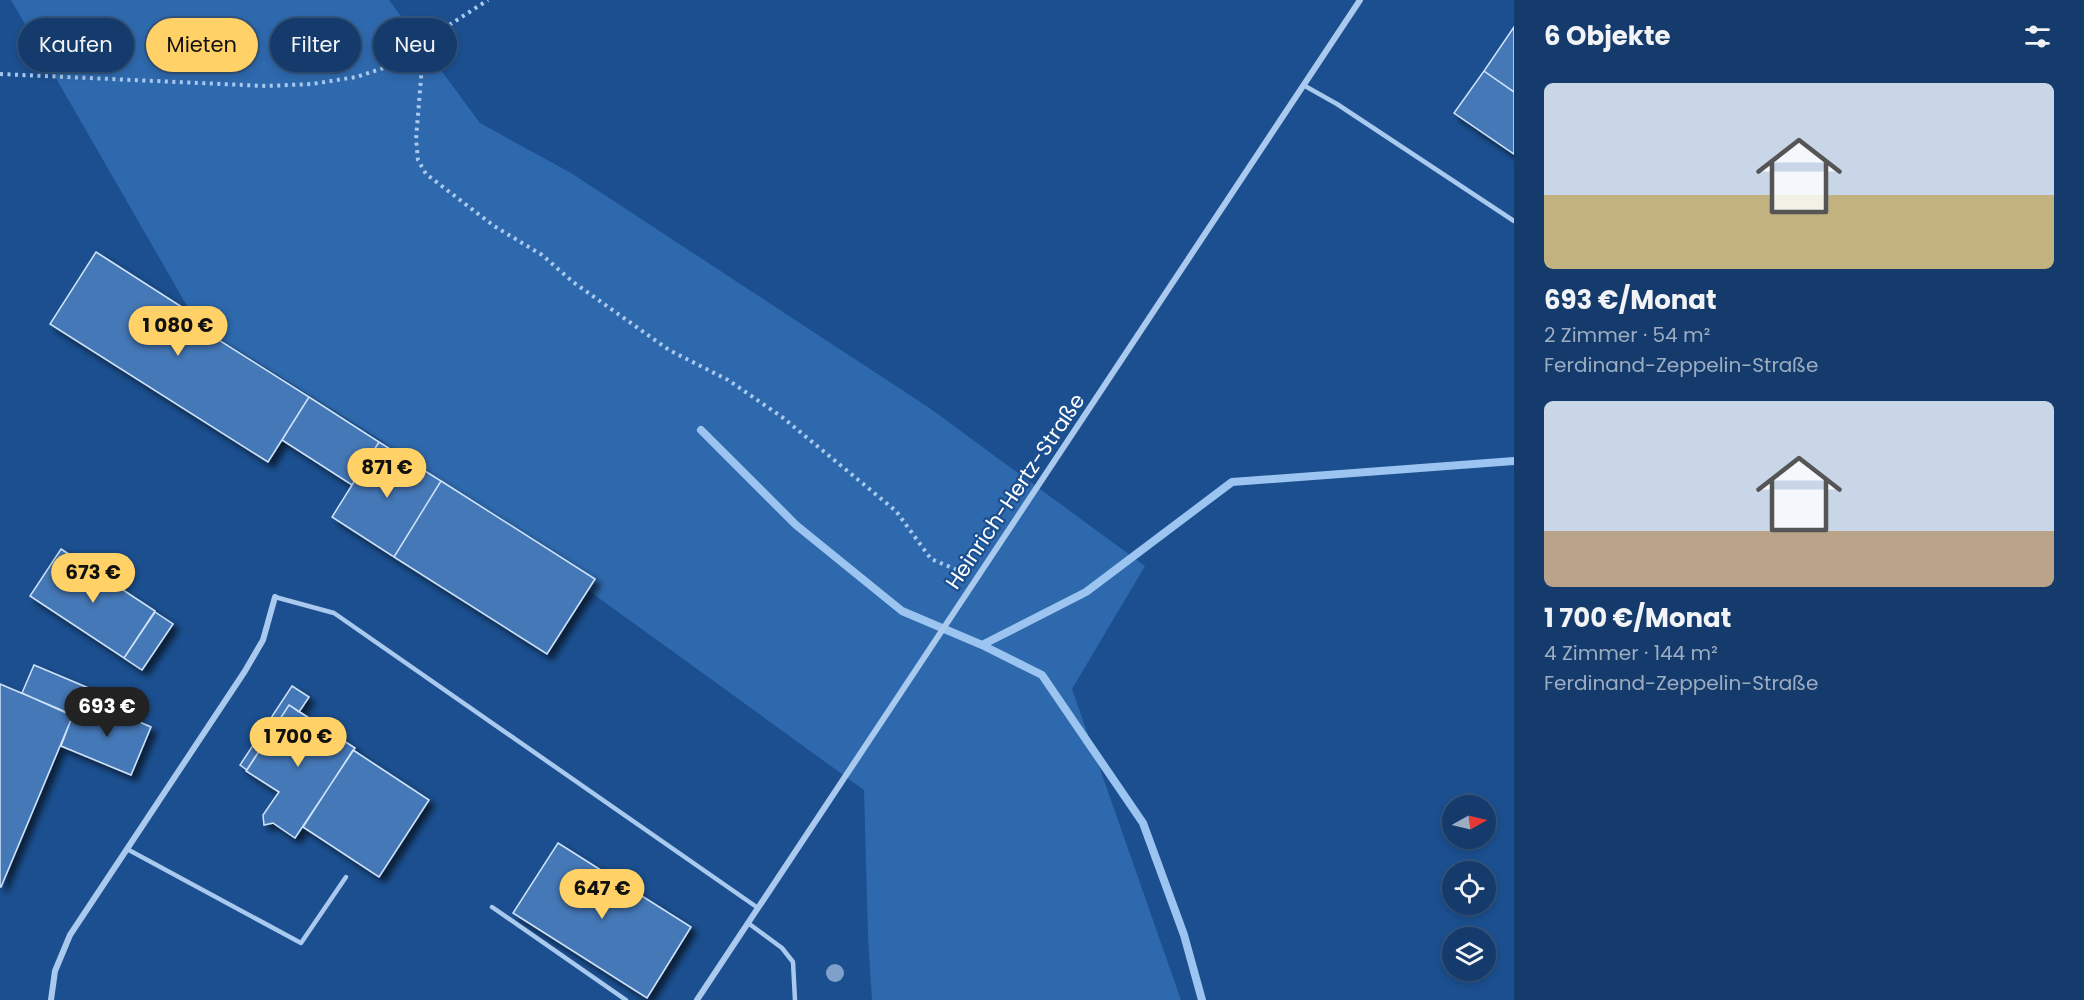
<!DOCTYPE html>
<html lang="de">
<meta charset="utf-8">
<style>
body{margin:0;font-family:Poppins,sans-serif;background:#1d4271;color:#f1f3f6;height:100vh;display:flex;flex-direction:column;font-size:22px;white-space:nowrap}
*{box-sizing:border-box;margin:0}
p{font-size:20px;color:#9dadc1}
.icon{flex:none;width:33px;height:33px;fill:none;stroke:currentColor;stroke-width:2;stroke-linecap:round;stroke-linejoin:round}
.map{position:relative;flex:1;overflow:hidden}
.side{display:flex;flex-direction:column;background:#143b6b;width:570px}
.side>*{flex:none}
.top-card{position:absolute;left:18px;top:18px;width:570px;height:54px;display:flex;gap:12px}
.needle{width:39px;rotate:82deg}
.controls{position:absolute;left:1442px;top:795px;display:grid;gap:12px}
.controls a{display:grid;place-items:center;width:54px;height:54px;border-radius:50%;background:#143b6b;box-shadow:0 3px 9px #0003,0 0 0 2px #33557e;font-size:30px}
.price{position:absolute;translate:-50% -51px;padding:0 14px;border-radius:21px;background:#ffd166;color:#111;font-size:20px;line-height:39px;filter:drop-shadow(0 2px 3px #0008)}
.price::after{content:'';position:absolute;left:50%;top:36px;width:18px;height:14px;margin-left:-9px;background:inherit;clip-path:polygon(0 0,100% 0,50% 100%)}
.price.selected{background:#222;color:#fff}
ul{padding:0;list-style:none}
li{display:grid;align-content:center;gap:12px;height:318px;padding:0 30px}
li span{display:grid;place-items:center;height:186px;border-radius:9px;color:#555}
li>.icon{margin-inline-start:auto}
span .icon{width:108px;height:108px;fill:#fffc;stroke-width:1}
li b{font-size:26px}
h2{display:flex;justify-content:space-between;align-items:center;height:72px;padding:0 30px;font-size:26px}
.tag{padding:0 21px;border-radius:27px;background:#143b6b;box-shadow:0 3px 9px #0003,0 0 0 2px #33557e;font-size:21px;line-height:54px}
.tag.selected{background:#ffd166;color:#111}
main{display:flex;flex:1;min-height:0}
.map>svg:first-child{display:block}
.green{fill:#2e69ad}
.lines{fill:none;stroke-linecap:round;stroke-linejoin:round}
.stream{stroke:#9cc4f0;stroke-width:8}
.building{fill:#4478b7;stroke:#cfe3fa;stroke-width:1.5;filter:url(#shadow)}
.path{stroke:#a9c9ee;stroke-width:4;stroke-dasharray:3 4.5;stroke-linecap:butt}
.service{stroke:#a9c9ee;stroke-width:4.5}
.minor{stroke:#a9c9ee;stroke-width:6}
.tree{fill:#7ea0ca}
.labels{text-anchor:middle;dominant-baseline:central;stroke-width:4.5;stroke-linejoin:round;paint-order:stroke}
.street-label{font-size:21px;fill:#fff;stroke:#1b4f8f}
</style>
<main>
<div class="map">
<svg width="1514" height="1000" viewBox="0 0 1514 1000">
<defs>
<filter id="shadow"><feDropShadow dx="5.5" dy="5.5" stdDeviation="3" flood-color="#0009"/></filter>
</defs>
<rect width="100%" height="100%" fill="#1b4f8f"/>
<path class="green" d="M11 0H389L480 123 571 173 928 407 1145 566 1072 689 1181 1000H872L868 937 864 790 382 441 198 325Z"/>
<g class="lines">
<path class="stream" d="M701 430 796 525 902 611 982 645 1042 675 1143 823 1184 935 1202 1000
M982 645 1086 592 1232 482 1514 461"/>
</g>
<path class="building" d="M1514 27V92L1484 71Z
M1484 71 1514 92V154L1454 113Z
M96 252 199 318 195 325 309 397 268 462 50 324Z
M309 397 379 442 352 485 282 440Z
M379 442 441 481 394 557 332 517Z
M441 481 595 579 547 654 394 557Z
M61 549 155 611 124 658 30 596Z
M155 612 173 624 142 670 124 658Z
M34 665 98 692 84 721 22 693Z
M0 684 73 715 1 887H0Z
M292 686 309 697 299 712 289 705 247 770 240 765Z
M93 702 151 727 131 775 61 746 72 717 84 721Z
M289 705 355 748 295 838 273 823 264 825 263 815 279 792 246 771Z
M353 750 429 800 379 877 303 827Z
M558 843 691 927 647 998 513 913Z"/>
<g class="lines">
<path class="path" d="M404 56 422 66 416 139 418 160 426 174 494 226 542 255 573 282 669 350 728 380 782 417 896 511 931 559 955 569 960 578
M0 74 266 86 312 84 356 77 393 65 426 40 488 0"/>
<path class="service" d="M1305 86 1337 104 1514 221
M275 597 334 613 758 908
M127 849 301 943 346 877
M492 907 626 1000
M748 923 782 948 793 962 795 1000"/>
<path class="minor" d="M51 1000 55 971 70 935 245 671 263 640 275 597
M697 1000 1360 0"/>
</g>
<circle class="tree" cx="835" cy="973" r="9"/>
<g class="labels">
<g class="street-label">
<text transform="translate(1015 491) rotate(-56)">Heinrich-Hertz-Straße</text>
</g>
</g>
</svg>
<div class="controls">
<a><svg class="needle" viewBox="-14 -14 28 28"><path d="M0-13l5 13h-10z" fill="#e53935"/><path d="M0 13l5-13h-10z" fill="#9dadc1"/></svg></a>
<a><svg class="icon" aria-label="locate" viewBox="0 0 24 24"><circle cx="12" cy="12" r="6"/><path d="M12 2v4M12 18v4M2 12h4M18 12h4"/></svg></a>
<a><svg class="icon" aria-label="layers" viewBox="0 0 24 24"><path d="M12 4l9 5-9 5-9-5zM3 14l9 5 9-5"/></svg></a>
</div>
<b class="price" style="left:178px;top:357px">1 080 €</b>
<b class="price" style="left:387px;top:499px">871 €</b>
<b class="price" style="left:93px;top:604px">673 €</b>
<b class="price selected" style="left:107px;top:738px">693 €</b>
<b class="price" style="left:298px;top:768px">1 700 €</b>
<b class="price" style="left:602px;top:920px">647 €</b>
<div class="top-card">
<a class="tag">Kaufen</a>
<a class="tag selected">Mieten</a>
<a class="tag">Filter</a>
<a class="tag">Neu</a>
</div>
</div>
<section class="side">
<h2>6 Objekte<svg class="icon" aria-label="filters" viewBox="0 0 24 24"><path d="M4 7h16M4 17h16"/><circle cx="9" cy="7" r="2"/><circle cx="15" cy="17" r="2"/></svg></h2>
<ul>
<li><span style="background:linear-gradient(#c9d6e8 60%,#c2b280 0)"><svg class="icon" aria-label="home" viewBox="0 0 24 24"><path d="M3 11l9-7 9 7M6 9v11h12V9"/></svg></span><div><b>693 €/Monat</b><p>2 Zimmer · 54 m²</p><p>Ferdinand-Zeppelin-Straße</p></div></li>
<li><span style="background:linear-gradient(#c9d6e8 70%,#b9a48a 0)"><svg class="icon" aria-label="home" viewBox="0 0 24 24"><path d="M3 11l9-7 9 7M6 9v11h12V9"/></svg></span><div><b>1 700 €/Monat</b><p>4 Zimmer · 144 m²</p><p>Ferdinand-Zeppelin-Straße</p></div></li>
</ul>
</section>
</main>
